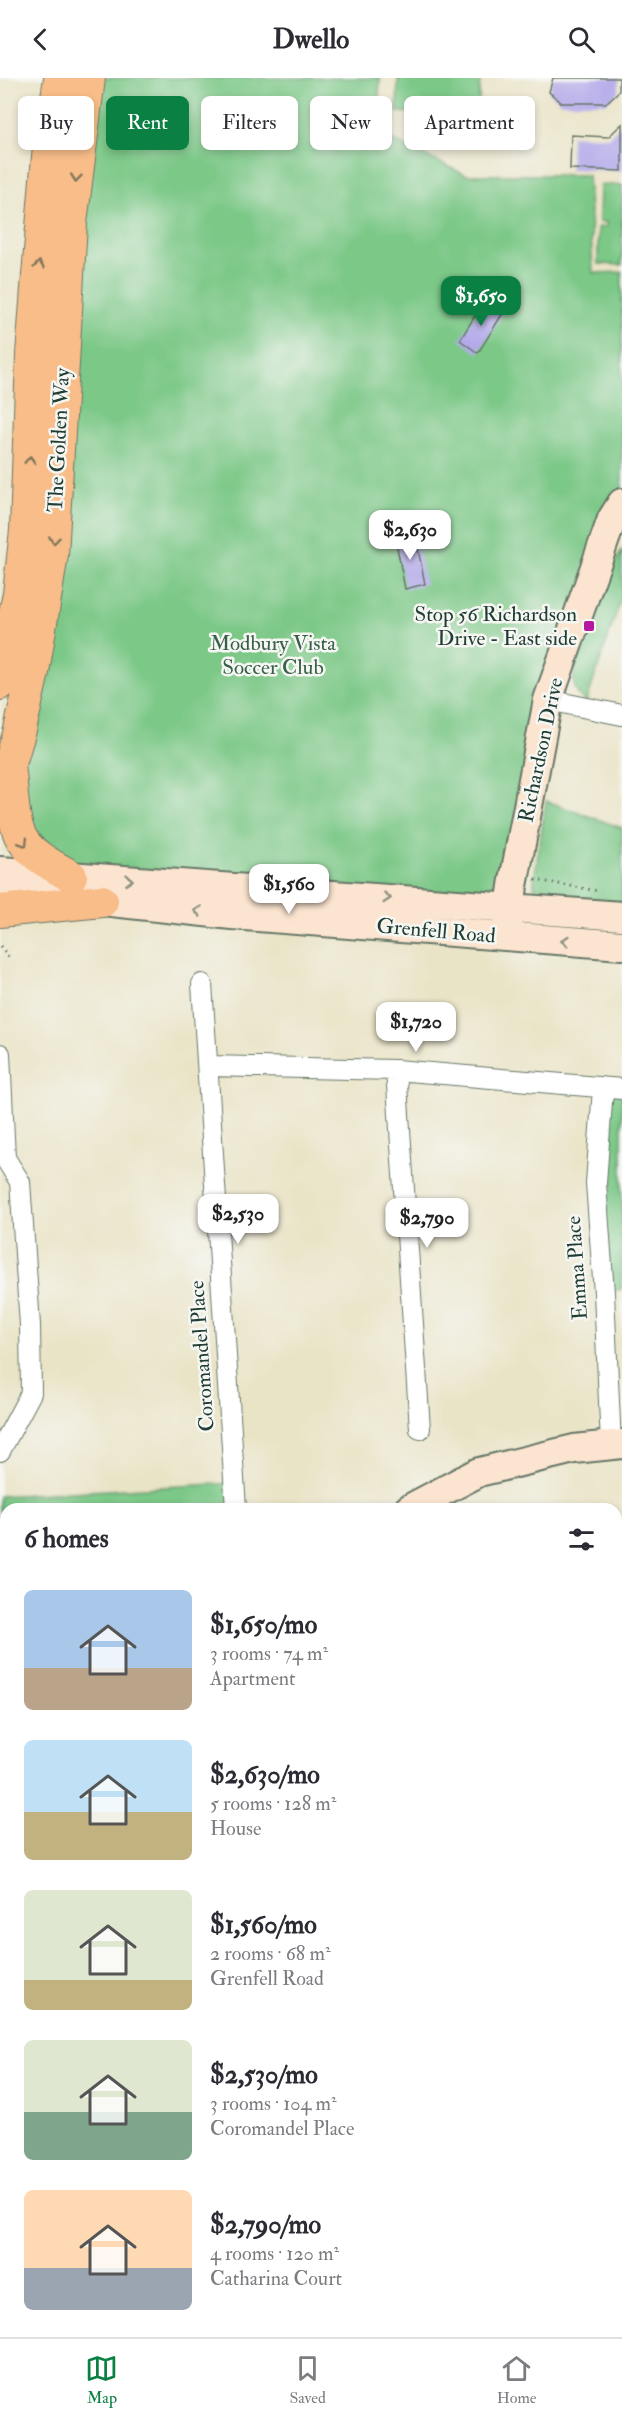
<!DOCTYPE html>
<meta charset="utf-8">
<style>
body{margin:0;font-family:"IM FELL Double Pica",serif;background:#f2f2f3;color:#2b2b33;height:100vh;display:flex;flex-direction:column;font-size:22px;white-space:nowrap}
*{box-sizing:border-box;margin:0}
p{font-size:20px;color:#7c7c81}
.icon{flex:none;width:33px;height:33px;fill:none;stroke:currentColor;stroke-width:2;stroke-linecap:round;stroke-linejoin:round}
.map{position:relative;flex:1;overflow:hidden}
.side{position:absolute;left:0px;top:1425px;width:622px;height:834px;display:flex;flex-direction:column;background:#fff;border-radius:18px 18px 0 0;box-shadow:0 3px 9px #0003}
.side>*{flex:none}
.guide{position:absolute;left:18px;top:18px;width:586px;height:54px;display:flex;gap:12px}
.price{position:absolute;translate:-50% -51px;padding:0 14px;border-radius:12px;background:#fff;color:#222;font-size:20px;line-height:39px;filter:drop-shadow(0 2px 3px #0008)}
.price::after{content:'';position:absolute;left:50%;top:36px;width:18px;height:14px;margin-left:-9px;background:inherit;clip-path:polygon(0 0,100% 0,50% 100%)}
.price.selected{background:#0b8043;color:#fff}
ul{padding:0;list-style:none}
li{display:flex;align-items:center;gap:18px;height:150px;padding:0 24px}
li span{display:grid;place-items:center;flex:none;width:168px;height:120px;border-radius:9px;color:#555}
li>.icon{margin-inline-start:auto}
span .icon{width:72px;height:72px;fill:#fffc;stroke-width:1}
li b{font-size:26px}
h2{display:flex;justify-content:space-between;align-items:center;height:72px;padding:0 24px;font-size:26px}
.chip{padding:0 21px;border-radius:9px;background:#fff;box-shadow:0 3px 9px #0003;font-size:21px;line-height:54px}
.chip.selected{background:#0b8043;color:#fff}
header{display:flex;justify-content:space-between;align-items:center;height:78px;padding:0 24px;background:#fff;font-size:27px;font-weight:700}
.dock{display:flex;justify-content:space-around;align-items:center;height:84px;border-top:2px solid #e1e1e2;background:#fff;font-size:16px;color:#7c7c81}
.dock a{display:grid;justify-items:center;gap:3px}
.dock .selected{color:#0b8043}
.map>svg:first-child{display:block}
.green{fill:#7bc887;stroke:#4d825e;stroke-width:1.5}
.building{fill:#b4aaea}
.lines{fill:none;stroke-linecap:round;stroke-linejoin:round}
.lane-casing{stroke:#667767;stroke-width:14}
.street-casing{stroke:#667767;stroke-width:22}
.secondary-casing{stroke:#667767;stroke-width:32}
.primary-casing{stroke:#667767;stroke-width:34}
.path{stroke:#667767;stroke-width:3;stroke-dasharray:1.5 4.5;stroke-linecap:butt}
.lane{stroke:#fff;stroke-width:10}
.street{stroke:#fff;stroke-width:20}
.secondary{stroke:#fce5d0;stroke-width:28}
.primary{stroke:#f8bd89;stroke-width:32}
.oneway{stroke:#81775a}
.oneway2{stroke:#8e9182}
.poi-dot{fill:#b5179e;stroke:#f6f6f2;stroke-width:2}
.labels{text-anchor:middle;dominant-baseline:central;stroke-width:5;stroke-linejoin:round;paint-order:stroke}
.street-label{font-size:21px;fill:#1f3d34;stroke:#f6f6f2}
.poi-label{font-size:21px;fill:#1f3d34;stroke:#f6f6f2;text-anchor:end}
.park-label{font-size:21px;fill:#366049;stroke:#f6f6f2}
</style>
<header><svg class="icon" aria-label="back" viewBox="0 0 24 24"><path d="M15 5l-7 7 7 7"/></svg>Dwello<svg class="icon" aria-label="search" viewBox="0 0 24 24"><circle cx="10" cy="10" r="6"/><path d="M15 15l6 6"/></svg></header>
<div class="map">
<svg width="622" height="2259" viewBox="0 0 622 2259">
<rect width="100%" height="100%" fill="#f6f6f2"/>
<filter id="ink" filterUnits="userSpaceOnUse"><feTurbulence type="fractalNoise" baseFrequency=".0167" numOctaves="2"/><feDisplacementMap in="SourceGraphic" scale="12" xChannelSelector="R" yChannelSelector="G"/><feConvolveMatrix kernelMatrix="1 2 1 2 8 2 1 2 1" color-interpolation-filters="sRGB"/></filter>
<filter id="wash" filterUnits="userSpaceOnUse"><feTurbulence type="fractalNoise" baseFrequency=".008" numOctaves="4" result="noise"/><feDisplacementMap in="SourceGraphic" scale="24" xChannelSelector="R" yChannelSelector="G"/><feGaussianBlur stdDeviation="1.35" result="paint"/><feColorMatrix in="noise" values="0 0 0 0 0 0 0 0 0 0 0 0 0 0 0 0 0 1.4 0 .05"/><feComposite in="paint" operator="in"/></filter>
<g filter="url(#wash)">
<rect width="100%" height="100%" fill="#eae4c7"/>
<path class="green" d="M89 0H380L377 55 466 97H588L593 195 622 194V425L590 501 510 829 71 798 17 747Z
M398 0H480L478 38 397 34Z
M600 107H622V187L598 186V149H606V144H599Z
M622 471V518L586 625C580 619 575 614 574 605 571 581 610 497 622 471Z
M546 723 622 750V833L543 823 535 814 534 803Z
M603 1010 622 1011V1211L604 1215Z
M234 1405 236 1431H6V1544L0 1539V1418Z
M0 2230H6V2253H38L30 2259H0Z"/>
<g id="blocks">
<path class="building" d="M553 0H619V13L606 25H562L549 14Z
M622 46V93L570 91 571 57 608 59Z
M484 223 503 235 478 275 460 262Z
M415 456 425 506 405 511 395 459Z"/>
</g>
</g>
<g filter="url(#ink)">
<use href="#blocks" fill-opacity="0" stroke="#667767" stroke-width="1.5"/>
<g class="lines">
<defs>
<path id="lane" d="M58 2259 66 2253"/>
<path id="street" d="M548 622 622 637
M202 906 236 1431
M0 976 5 1080 20 1104 30 1247 31 1315 0 1373
M208 988 396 992 622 1011
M396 992 420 1351
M603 1010 596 1105 604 1215 611 1367
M616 1501H622
M616 1713 622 1711
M0 1758H6
M0 1970H6
M616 2023H622
M505 2253V2259"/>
<path id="secondary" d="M0 793 622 838
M0 812 232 837 622 867
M508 846 513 808 548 622 612 441 622 425
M409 1431 479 1394 574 1371 622 1366
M291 2253V2259"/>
<path id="primary" d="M0 606 19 516 26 452 32 277 38 197 48 78 60 0
M10 695C16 758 12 767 71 798
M0 719 20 652 33 594 52 477 71 145 89 0
M0 833 102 823"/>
</defs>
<use href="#lane" class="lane-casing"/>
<use href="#street" class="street-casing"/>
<use href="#secondary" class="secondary-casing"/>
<use href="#primary" class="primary-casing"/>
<path class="path" d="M535 802 599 813
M0 868 10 881
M0 1520 6 1524"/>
<use href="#lane" class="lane"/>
<use href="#street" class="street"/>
<use href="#secondary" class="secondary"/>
<use href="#primary" class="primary"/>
</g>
<defs><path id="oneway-chevron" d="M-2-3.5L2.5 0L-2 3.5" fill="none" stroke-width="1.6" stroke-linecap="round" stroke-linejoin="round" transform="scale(1.5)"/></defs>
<g class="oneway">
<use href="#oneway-chevron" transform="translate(76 100) rotate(96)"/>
<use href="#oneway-chevron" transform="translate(39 187) rotate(-85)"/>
<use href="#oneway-chevron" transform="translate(30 382) rotate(-88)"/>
<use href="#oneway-chevron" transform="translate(54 462) rotate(96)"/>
<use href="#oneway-chevron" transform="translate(24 765) rotate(58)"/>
</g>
<g class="oneway2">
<use href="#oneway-chevron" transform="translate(129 802) rotate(4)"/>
<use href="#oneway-chevron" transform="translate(387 820) rotate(4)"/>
<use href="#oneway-chevron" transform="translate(198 833) rotate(-173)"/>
<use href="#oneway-chevron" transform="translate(565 863) rotate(-176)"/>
</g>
</g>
<rect class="poi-dot" x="583" y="542" width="12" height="12" rx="3"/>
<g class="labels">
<g class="street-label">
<text transform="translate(59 362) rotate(-87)">The Golden Way</text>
<text transform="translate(541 672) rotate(-78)">Richardson Drive</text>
<text transform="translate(436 853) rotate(5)">Grenfell Road</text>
<text transform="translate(577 1190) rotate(-94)">Emma Place</text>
<text transform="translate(202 1278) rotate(-94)">Coromandel Place</text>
</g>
<g class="poi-label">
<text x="577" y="536">Stop 56 Richardson<tspan x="577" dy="24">Drive - East side</tspan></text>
</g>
<g class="park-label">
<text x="273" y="565">Modbury Vista<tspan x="273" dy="24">Soccer Club</tspan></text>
</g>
</g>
</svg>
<b class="price selected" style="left:481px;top:249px">$1,650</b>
<b class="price" style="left:410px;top:483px">$2,630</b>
<b class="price" style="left:289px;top:837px">$1,560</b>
<b class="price" style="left:416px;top:975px">$1,720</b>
<b class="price" style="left:238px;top:1167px">$2,530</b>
<b class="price" style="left:427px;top:1171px">$2,790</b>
<div class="guide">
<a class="chip">Buy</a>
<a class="chip selected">Rent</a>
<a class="chip">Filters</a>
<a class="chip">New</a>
<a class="chip">Apartment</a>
</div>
<section class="side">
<h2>6 homes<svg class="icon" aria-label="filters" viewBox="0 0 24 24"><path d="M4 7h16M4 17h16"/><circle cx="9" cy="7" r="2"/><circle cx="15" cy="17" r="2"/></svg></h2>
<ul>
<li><span style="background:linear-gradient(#a9c7e8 65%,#b9a48a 0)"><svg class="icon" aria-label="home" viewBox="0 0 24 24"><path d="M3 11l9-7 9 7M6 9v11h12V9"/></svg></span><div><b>$1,650/mo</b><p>3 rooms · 74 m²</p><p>Apartment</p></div></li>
<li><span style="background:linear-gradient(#bfe0f5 60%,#c2b280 0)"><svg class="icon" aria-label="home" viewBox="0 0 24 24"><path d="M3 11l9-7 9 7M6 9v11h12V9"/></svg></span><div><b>$2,630/mo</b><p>5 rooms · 128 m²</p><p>House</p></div></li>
<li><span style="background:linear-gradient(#dfe7d0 75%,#c2b280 0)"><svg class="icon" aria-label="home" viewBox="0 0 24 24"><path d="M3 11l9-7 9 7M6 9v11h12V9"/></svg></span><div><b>$1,560/mo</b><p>2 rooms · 68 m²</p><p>Grenfell Road</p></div></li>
<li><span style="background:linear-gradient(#dfe7d0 60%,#7fa58c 0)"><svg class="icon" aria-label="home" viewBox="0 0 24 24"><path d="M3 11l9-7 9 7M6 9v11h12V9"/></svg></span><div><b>$2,530/mo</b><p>3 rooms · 104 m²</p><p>Coromandel Place</p></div></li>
<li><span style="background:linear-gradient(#ffd9b3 65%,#9aa5b1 0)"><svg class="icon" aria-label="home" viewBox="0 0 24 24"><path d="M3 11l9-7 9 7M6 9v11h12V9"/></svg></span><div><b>$2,790/mo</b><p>4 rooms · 120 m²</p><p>Catharina Court</p></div></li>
</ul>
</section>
</div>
<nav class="dock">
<a class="selected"><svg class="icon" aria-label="map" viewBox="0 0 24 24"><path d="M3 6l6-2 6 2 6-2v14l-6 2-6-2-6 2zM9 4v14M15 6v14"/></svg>Map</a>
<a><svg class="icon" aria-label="saved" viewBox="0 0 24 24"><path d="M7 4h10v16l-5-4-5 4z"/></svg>Saved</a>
<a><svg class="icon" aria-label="home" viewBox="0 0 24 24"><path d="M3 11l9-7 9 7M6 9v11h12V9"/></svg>Home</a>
</nav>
